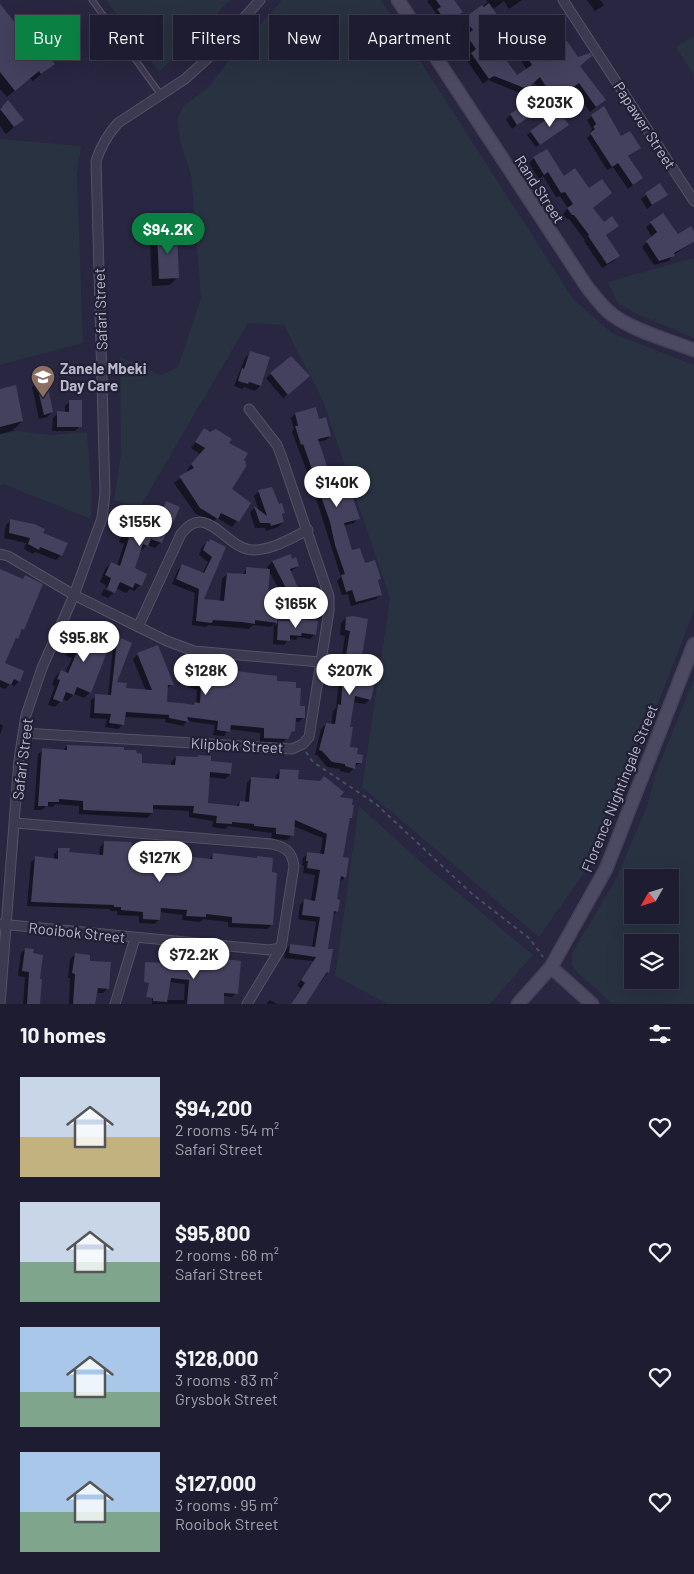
<!DOCTYPE html>
<meta charset="utf-8">
<style>
body{margin:0;font-family:Barlow,sans-serif;background:#262538;color:#f1f3f6;height:100vh;display:flex;flex-direction:column;font-size:19px;white-space:nowrap}
*{box-sizing:border-box;margin:0}
p{font-size:16px;color:#a1a1ab}
.icon{flex:none;width:28px;height:28px;fill:none;stroke:currentColor;stroke-width:2;stroke-linecap:round;stroke-linejoin:round}
.map{position:relative;height:1004px;overflow:hidden}
.side{display:flex;flex-direction:column;background:#1e1c30;flex:1}
.side>*{flex:none}
.banner{position:absolute;left:15px;top:15px;width:665px;height:45px;display:flex;gap:10px}
.needle{width:32px;rotate:231deg}
.buttons{position:absolute;left:624px;top:869px;display:grid;gap:10px}
.buttons a{display:grid;place-items:center;width:55px;height:55px;border-radius:0px;background:#1e1c30;box-shadow:0 5px 20px #0002,0 0 0 1px #3c3a4c;font-size:25px}
.price{position:absolute;translate:-50% -42px;padding:0 11px;border-radius:18px;background:#fff;color:#222;font-size:16px;line-height:32px;filter:drop-shadow(0 1px 2px #0008)}
.price::after{content:'';position:absolute;left:50%;top:30px;width:15px;height:11px;margin-left:-8px;background:inherit;clip-path:polygon(0 0,100% 0,50% 100%)}
.price.active{background:#0b8043;color:#fff}
ul{padding:0;list-style:none}
li{display:flex;align-items:center;gap:15px;height:125px;padding:0 20px}
li span{display:grid;place-items:center;flex:none;width:140px;height:100px;border-radius:0px;color:#555}
li>.icon{margin-inline-start:auto}
span .icon{width:60px;height:60px;fill:#fffc;stroke-width:1}
li b{font-size:21px}
h2{display:flex;justify-content:space-between;align-items:center;height:60px;padding:0 20px;font-size:21px}
.tag{padding:0 18px;border-radius:0px;background:#1e1c30;box-shadow:0 5px 20px #0002,0 0 0 1px #3c3a4c;font-size:18px;line-height:45px}
.tag.active{background:#0b8043;color:#fff}
.map>svg:first-child{display:block}
.green{fill:#283241;fill-rule:evenodd}
.shadow{fill:#0007;fill-rule:evenodd}
.building{fill:#43415d}
.lines{fill:none;stroke-linecap:round;stroke-linejoin:round}
.lane-casing{stroke:#545267;stroke-width:7}
.street-casing{stroke:#545267;stroke-width:11}
.secondary-casing{stroke:#434156;stroke-width:15}
.path{stroke:#464f5e;stroke-width:2;stroke-dasharray:4 4;stroke-linecap:butt}
.lane{stroke:#3c3a50;stroke-width:4.5}
.street{stroke:#3c3a50;stroke-width:9}
.secondary{stroke:#4c4962;stroke-width:12}
.labels{text-anchor:middle;dominant-baseline:central;stroke-width:4.5;stroke-linejoin:round;paint-order:stroke}
.street-label{font-size:15px;fill:#b9b7ca;stroke:#211f35}
.poi-label{font-size:15px;font-weight:bold;fill:#b9b7ca;stroke:#211f35;text-anchor:start}
</style>
<div class="map">
<svg width="694" height="1004" viewBox="0 0 694 1004">
<rect width="100%" height="100%" fill="#282640"/>
<path class="green" d="M106 0H230L159 72Z
M282 0H381L574 300 612 333 694 365V611L633 768 591 863 539 937 362 787 390 598 323 401 284 325 248 323 140 507 114 500 121 454 120 357 161 375 178 367 201 298 191 175 180 141 177 119 183 106 209 87 233 55Z
M694 36V76L676 47Z
M0 139 81 146 77 174 83 343 0 365Z
M694 258V338L637 314 618 303 607 282Z
M18 431 51 435 87 432 92 495 91 519 3 484 0 485V434Z
M694 679V1004H613L578 973 572 965V953L616 879 627 853 647 806 655 775ZM632 878H670V915H632ZM632 942H670V980H632Z
M359 806 421 862 533 955 490 1004H388L335 976Z"/>
<path class="shadow" d="M428 0H453L461 12 445 25 440 19 437 22 433 16 436 13 427 1Z
M486 0H522L509 9 504 1 492 10 505 28 490 40 517 77 527 70 515 51 520 45 542 60 579 66 604 100 590 112 573 88 563 95 564 98 551 108 534 82 520 93 488 80 483 84 466 59 471 54 461 41 467 36 459 24 488 2Z
M587 0H600L604 5 595 11Z
M0 12 53 64 33 81 30 78 7 97 0 89Z
M8 102 22 120 6 134 0 126V108Z
M510 115 527 117 512 129 506 120Z
M592 116 621 138 640 148 627 157 642 178 628 189 613 167 607 170 587 138 591 134 590 132 592 129 587 120Z
M563 128 536 147 527 135 531 132Z
M534 158 563 178 589 190 611 193 592 209 603 224 605 235 618 256 614 261 602 268 584 241 585 240 569 219H567L563 214 568 208 560 196 556 197 543 176 539 179 529 163Z
M659 185 666 195 647 209 641 199Z
M663 214 677 236 694 234V242L673 255 669 261 654 265 642 247 652 237 646 227Z
M157 233 178 277 170 285 152 286 150 241Z
M250 353 268 358 260 386 255 391 244 387 242 389 234 386 245 358Z
M291 357 304 381 283 398 266 378Z
M37 382 52 412 47 417 39 419 32 387Z
M0 390 22 421 12 431 0 434Z
M70 401 80 426 75 431H52L53 418 58 413H65V406Z
M295 414 318 420 330 436 326 440 317 442 329 477 358 518 354 523 344 526 352 552 380 579 377 582 381 594 376 599 351 606 348 594 342 595 337 581 341 577 313 489H311L307 479 309 477 292 432 294 429 291 418Z
M204 430 231 489 249 504 232 527 217 518 211 523 195 513 174 483 188 472 187 470 200 454 191 448Z
M259 491 278 505 284 513 281 516 283 522 278 527 266 531 265 528H255L250 512 254 508 259 511 254 496Z
M166 502 172 522 168 526 161 542 155 548 147 545 141 551H139L133 569 140 585 134 591 130 589 126 593 116 588 113 593V591L105 587 106 585 100 582 105 569 111 563 117 566 124 544 119 542 127 523 134 517 152 525 160 508Z
M11 520 41 533 61 555 56 560 35 552 33 554 24 549 26 543 4 538 6 525Z
M207 542 224 547 202 600 220 602 222 579 227 574 242 575 247 568 266 607 277 608 275 626 279 622 294 623 296 621 315 634 310 639 298 637 296 640 289 639 284 645 273 644 274 623 271 627 253 625 249 629 209 625 206 627 192 625 195 593 172 584 178 570 183 565 202 574 208 562 199 555 202 547Z
M290 556 292 560 298 566 290 572 298 590 293 595 284 599 267 567 272 562Z
M0 571 22 580 25 576 23 629 13 643 3 664 19 681 14 686 10 684 5 689 0 687Z
M104 589 113 593 108 598 101 595Z
M346 618 360 657 370 699 365 704 353 702 348 728V748L360 762 349 773 340 771V769L327 767 317 755H315L321 729 326 724 331 725 333 711 336 708 339 680 336 679 338 667 341 663 345 636 340 635 341 623Z
M84 626 90 692 84 698 74 694 67 701 62 699 55 707 48 705 55 686 52 685 55 677 61 671 65 673 72 658 66 656 78 632Z
M121 640 115 683 125 689 146 691 133 659 138 654 172 684 167 689 165 703 181 706H193L196 703 197 690 178 683V674L188 666 219 670 224 665 235 672 276 682 299 708 303 718 299 722H295L294 731 282 743 260 742V733L229 729 224 736 213 735 215 725 187 721 183 726 165 722V719L124 717 123 724 118 729 105 727 107 719 90 718 91 700 96 696H108L113 647Z
M0 724 3 725 0 735Z
M67 746 122 751 140 765 171 766V762L176 757 209 762 230 774 225 779 208 777 206 804 235 807 240 802H245L247 783 251 778 275 780 276 775 281 770 297 780 337 798 351 818 348 821 342 858 345 877 340 882 336 900 337 911 332 916 327 950 328 972 305 1004H291L301 988 297 986 313 961 284 958 285 950 290 945 312 947 316 922 298 919 300 905 304 901H311L315 875 303 873 304 866 302 865 303 858 308 853 320 855 323 838 293 826 292 835 287 840 271 839 272 833 249 830V829L228 826 226 829 212 827 213 821 189 817V811L152 809V813L147 818 79 814V806L55 804 53 807 46 806 42 810H34L38 754 43 750 62 751Z
M105 842 130 853 158 858 188 861 191 858 209 859 214 854 256 859 258 857 272 924 267 929 228 927V922L203 919 200 922 182 920 183 915 160 912 159 920 154 924 139 923V916L117 915V911H110V909L27 906 31 862 36 858 54 860V854L59 849 68 853 99 856 100 847Z
M26 949 32 954 39 980V1004H23L25 977 18 976 21 953Z
M75 954 88 962 108 988 103 993H96L94 1004H69L70 978H68L70 959Z
M225 960 237 992 232 997 206 993 205 1004H152L153 969 187 965 190 962 221 964ZM169 982 185 984 184 1000H166Z
M270 1000 277 1004H266Z"/>
<path class="building" d="M436 0H454L463 12 451 20 446 14 443 17 437 9 441 7Z
M489 3 506 28 491 39 517 75 532 65 519 44 528 38 542 58 567 41 578 57 590 53 592 56 580 66 606 100 596 107 579 83 564 94 565 99 557 104 540 77 527 89 494 76 489 79 471 53 476 49 466 35 473 30 464 18 482 5 484 7Z
M0 4 16 24 18 22 26 33 29 31 55 64 41 74 39 71 15 91 0 72Z
M8 100 24 120 14 127 0 109Z
M522 106 529 117 517 125 510 114Z
M604 106 621 136 630 131 641 148 628 156 643 178 633 185 618 163 612 167 590 133 595 129 593 127 596 124 591 115Z
M559 111 569 125 540 145 530 131Z
M547 149 564 176 575 168 589 188 602 179 612 193 593 208 604 222 612 216 619 226 606 235 620 256 607 264 588 236 589 235 574 215H572L567 208 573 204 565 192 561 193 548 172 544 175 533 157Z
M660 183 668 195 652 205 645 193Z
M663 213 678 234 691 226 694 231V242L674 253 675 256 659 261 646 241 657 232 650 222Z
M177 231 179 278 159 279 157 232Z
M250 351 270 357 261 386 249 382 248 384 238 381 242 368 244 369Z
M291 356 310 376 288 395 270 373Z
M43 380 47 382 53 412 44 415 36 381Z
M16 385 23 421 0 427V389Z
M69 400H82V427H57V411L69 412Z
M316 407 319 419 326 417 331 436 318 439 330 475 336 473 338 479 346 476 360 519 344 523 352 550 360 548 365 563 375 560 381 579 378 580 382 595 356 602 352 590 346 592 341 575 345 574 335 545 330 522 317 485 315 486 311 473 313 472 303 444 301 445 295 426H298L295 413Z
M204 428 210 432 216 429 232 439 229 443 248 453 244 460 246 462 245 464 247 465 232 489 251 503 239 522 221 513 218 519 200 508 179 476 194 468 191 464 205 448 195 442Z
M272 487 279 504 282 503 285 513 282 514 284 522 271 526 270 523H260L254 506 267 516 258 490Z
M166 501 180 507 173 523 171 522 162 543 151 539 148 546 143 544 135 568 147 574 142 586 135 583 133 588 120 582 115 593 107 589 111 578 105 575 111 562 120 566 129 538 124 536 133 515 154 525Z
M10 519 34 524 45 529 43 533 68 543 62 556 40 547 39 550 28 544 30 538 9 533Z
M210 539 226 547 204 599 224 601 227 573 246 574V567L270 569 267 606 278 607 277 623 255 620V624L242 622 213 620 212 623 196 621 199 589 176 579 182 564 204 573 212 557 203 550 207 541 209 542Z
M291 554 292 559 296 557 299 566 290 569 299 590 289 594 272 561Z
M0 569 23 579 25 575 43 584 24 630 22 629 18 639 16 638 5 663 24 671 20 682 14 679 11 685 0 680Z
M353 616 368 619 362 656 376 661 374 682H375L371 700 355 696 350 727H353L350 747 358 748 357 754 363 755 362 763H356L355 769 345 766V764L332 762 322 751 319 750 326 723 335 724 338 704 341 705 343 675 340 674 342 660 345 661 350 631 345 630 346 617Z
M296 619 318 621 316 635 302 633 301 636 290 635V641L277 640 278 621H296Z
M84 625 112 639 91 693 77 687 74 695 66 692 62 702 53 699 60 680 57 679 61 670 68 673 77 652 72 650Z
M121 638 132 643 117 682 127 683 126 688 152 690 137 653 158 645 174 685H168L167 702 181 703 182 705V703L194 705 195 702 200 703 201 685 182 678 183 668H188V665L223 670 224 663 237 664V671L277 676V681L296 682V688H301L300 706H305V718H296L295 731 292 732 288 739 264 738V728L231 725 230 732 217 730 218 721 187 717 189 722 169 718V715L126 712 124 725 109 723 111 714 94 713 95 694 111 695 117 641 119 642Z
M67 745 124 747V750H136L137 753 142 754V763L175 765 176 756 198 757V755L211 756V761L232 763 231 774 210 772 208 803 239 806 240 801 249 802 251 777 279 779 280 769 299 770 298 779 320 781 324 776 344 792 340 797 353 799 352 805H354L352 818H350L343 857 349 858 346 878 341 876 337 899 340 900 338 912 334 911 328 949H333L329 973 327 972 306 1004H291L305 983 301 980 316 957 289 953 290 944 315 947 320 917 302 915 304 899 315 901 320 870 307 868 308 861H306L307 852 324 854 327 834 295 820 294 836 276 834V828L254 826V824L232 822V824L216 823 217 816 193 813 194 806 153 805V813L83 810V801L59 799V802H48V806H38L42 748 67 750Z
M104 841 132 842 131 851 160 855 159 857 191 860V857L212 859 213 853 257 858V856L273 858 272 872 277 873 273 925 232 923V917L206 914V917L186 916 187 910 161 908 160 920 143 919V912L121 910V907H114V905L31 902 35 856 58 859V848H70L69 852 103 855Z
M25 948 34 949 33 953 43 955 40 979H42L40 1004H27L29 972 22 971Z
M75 953 90 955V961L111 962 109 989 98 988 95 1004H73L75 974 72 973Z
M225 959 241 961 238 994 224 993V1004H187L189 980 171 978 167 1002 153 1001V998L146 997 149 983 144 982 145 962 189 964V961L224 963Z"/>
<g class="lines">
<defs>
<path id="lane" d="M92 0 161 95"/>
<path id="street" d="M563 0 694 201
M0 554 8 556 74 595 167 641 194 651 320 662
M138 627 181 534C207 500 225 549 253 550 273 550 291 538 308 530
M23 733 292 749 303 744 309 737 329 611V596L281 455 277 445 249 409
M0 924 269 950 281 948 294 866C292 851 285 847 272 844L15 823
M0 1004 19 759 26 715 42 668 74 595 102 518 105 493 96 161C101 146 107 135 118 123L185 79 207 59 260 0
M115 1004 135 938
M247 1004 281 948"/>
<path id="secondary" d="M398 0 587 287C596 298 605 311 617 318 638 332 671 341 694 350
M551 967 592 1004
M518 1004 551 967 606 869 694 644"/>
</defs>
<use href="#lane" class="lane-casing"/>
<use href="#street" class="street-casing"/>
<use href="#secondary" class="secondary-casing"/>
<path class="path" d="M306 752 313 762 376 804 471 893 530 939 543 957"/>
<use href="#lane" class="lane"/>
<use href="#street" class="street"/>
<use href="#secondary" class="secondary"/>
</g>
<defs>
<symbol id="school-pin" viewBox="-11 -11 22 30"><path d="M0 17L-7.5 6A9.5 9.5 0 1 1 7.5 6Z" fill="#8d6e63" stroke="#211f35"/><path d="M0-5L7-2L0 1L-7-2ZM-4 1L0 2.5L4 1V4Q0 6-4 4Z" fill="#fff"/></symbol>
</defs>
<g fill-rule="evenodd">
<use href="#school-pin" x="29" y="363" width="28" height="38"/>
</g>
<g class="labels">
<g class="street-label">
<text transform="translate(645 125) rotate(57)">Papawer Street</text>
<text transform="translate(540 189) rotate(57)">Rand Street</text>
<text transform="translate(100 309) rotate(-92)">Safari Street</text>
<text transform="translate(237 745) rotate(3)">Klipbok Street</text>
<text transform="translate(22 759) rotate(-83)">Safari Street</text>
<text transform="translate(619 788) rotate(-68)">Florence Nightingale Street</text>
<text transform="translate(77 932) rotate(6)">Rooibok Street</text>
</g>
<g class="poi-label">
<text x="60" y="368">Zanele Mbeki<tspan x="60" dy="17">Day Care</tspan></text>
</g>
</g>
</svg>
<div class="buttons">
<a><svg class="needle" viewBox="-14 -14 28 28"><path d="M0-13l5 13h-10z" fill="#e53935"/><path d="M0 13l5-13h-10z" fill="#a1a1ab"/></svg></a>
<a><svg class="icon" aria-label="layers" viewBox="0 0 24 24"><path d="M12 4l9 5-9 5-9-5zM3 14l9 5 9-5"/></svg></a>
</div>
<b class="price" style="left:550px;top:128px">$203K</b>
<b class="price active" style="left:168px;top:255px">$94.2K</b>
<b class="price" style="left:337px;top:508px">$140K</b>
<b class="price" style="left:140px;top:547px">$155K</b>
<b class="price" style="left:296px;top:629px">$165K</b>
<b class="price" style="left:84px;top:663px">$95.8K</b>
<b class="price" style="left:206px;top:696px">$128K</b>
<b class="price" style="left:350px;top:696px">$207K</b>
<b class="price" style="left:160px;top:883px">$127K</b>
<b class="price" style="left:194px;top:980px">$72.2K</b>
<div class="banner">
<a class="tag active">Buy</a>
<a class="tag">Rent</a>
<a class="tag">Filters</a>
<a class="tag">New</a>
<a class="tag">Apartment</a>
<a class="tag">House</a>
</div>
</div>
<section class="side">
<h2>10 homes<svg class="icon" aria-label="filters" viewBox="0 0 24 24"><path d="M4 7h16M4 17h16"/><circle cx="9" cy="7" r="2"/><circle cx="15" cy="17" r="2"/></svg></h2>
<ul>
<li><span style="background:linear-gradient(#c9d6e8 60%,#c2b280 0)"><svg class="icon" aria-label="home" viewBox="0 0 24 24"><path d="M3 11l9-7 9 7M6 9v11h12V9"/></svg></span><div><b>$94,200</b><p>2 rooms · 54 m²</p><p>Safari Street</p></div><svg class="icon" aria-label="heart" viewBox="0 0 24 24"><path d="M12 20l-8-8c-3-5 5-10 8-4 3-6 11-1 8 4z"/></svg></li>
<li><span style="background:linear-gradient(#c9d6e8 60%,#7fa58c 0)"><svg class="icon" aria-label="home" viewBox="0 0 24 24"><path d="M3 11l9-7 9 7M6 9v11h12V9"/></svg></span><div><b>$95,800</b><p>2 rooms · 68 m²</p><p>Safari Street</p></div><svg class="icon" aria-label="heart" viewBox="0 0 24 24"><path d="M12 20l-8-8c-3-5 5-10 8-4 3-6 11-1 8 4z"/></svg></li>
<li><span style="background:linear-gradient(#a9c7e8 65%,#7fa58c 0)"><svg class="icon" aria-label="home" viewBox="0 0 24 24"><path d="M3 11l9-7 9 7M6 9v11h12V9"/></svg></span><div><b>$128,000</b><p>3 rooms · 83 m²</p><p>Grysbok Street</p></div><svg class="icon" aria-label="heart" viewBox="0 0 24 24"><path d="M12 20l-8-8c-3-5 5-10 8-4 3-6 11-1 8 4z"/></svg></li>
<li><span style="background:linear-gradient(#a9c7e8 60%,#7fa58c 0)"><svg class="icon" aria-label="home" viewBox="0 0 24 24"><path d="M3 11l9-7 9 7M6 9v11h12V9"/></svg></span><div><b>$127,000</b><p>3 rooms · 95 m²</p><p>Rooibok Street</p></div><svg class="icon" aria-label="heart" viewBox="0 0 24 24"><path d="M12 20l-8-8c-3-5 5-10 8-4 3-6 11-1 8 4z"/></svg></li>
</ul>
</section>
